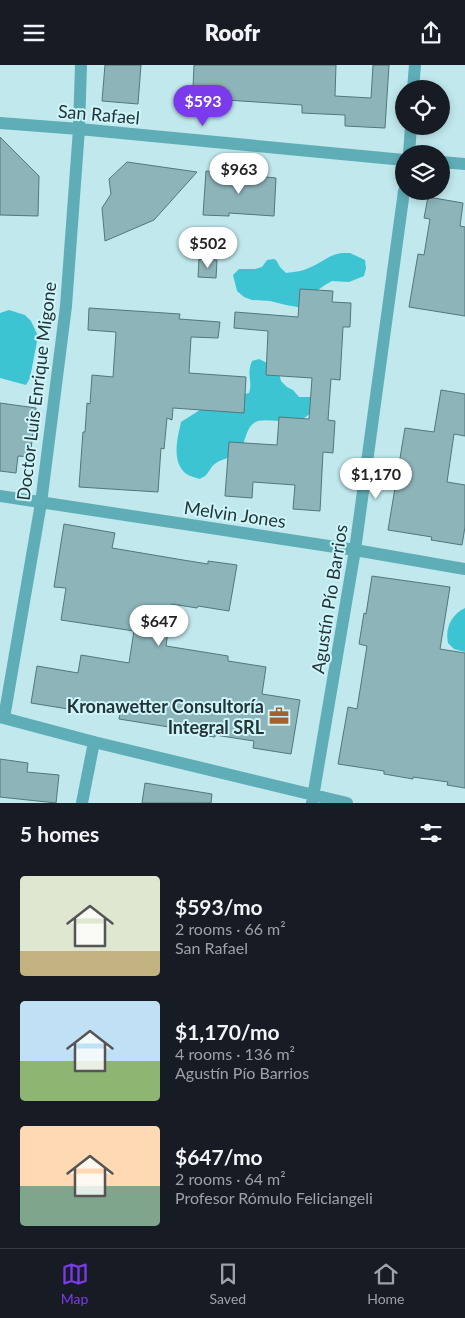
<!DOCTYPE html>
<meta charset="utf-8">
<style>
body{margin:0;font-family:Lato,sans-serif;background:#20242c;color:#f1f3f6;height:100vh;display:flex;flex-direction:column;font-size:19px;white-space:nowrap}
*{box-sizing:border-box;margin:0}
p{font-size:16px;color:#9ea1a6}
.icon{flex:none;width:28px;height:28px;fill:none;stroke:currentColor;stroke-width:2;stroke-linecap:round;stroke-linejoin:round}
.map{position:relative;height:738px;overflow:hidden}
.drawer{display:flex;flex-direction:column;background:#171b24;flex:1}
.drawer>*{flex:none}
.tools{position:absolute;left:395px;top:15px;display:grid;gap:10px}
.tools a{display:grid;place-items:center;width:55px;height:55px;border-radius:50%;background:#171b24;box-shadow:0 2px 8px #0003;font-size:25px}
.price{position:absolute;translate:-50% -42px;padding:0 11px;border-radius:18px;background:#fff;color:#222;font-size:16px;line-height:32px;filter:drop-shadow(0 1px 2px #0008)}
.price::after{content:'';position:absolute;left:50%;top:30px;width:15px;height:11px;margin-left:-8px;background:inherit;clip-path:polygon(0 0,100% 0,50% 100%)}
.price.on{background:#7c3aed;color:#fff}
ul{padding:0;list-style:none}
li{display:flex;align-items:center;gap:15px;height:125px;padding:0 20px}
li span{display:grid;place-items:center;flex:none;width:140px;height:100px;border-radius:5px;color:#555}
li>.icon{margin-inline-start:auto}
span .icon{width:60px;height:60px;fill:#fffc;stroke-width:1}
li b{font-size:21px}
h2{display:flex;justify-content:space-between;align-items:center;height:60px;padding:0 20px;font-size:21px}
header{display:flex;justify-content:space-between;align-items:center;height:65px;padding:0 20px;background:#171b24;font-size:22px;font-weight:800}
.menu{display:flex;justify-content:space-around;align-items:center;height:70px;border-top:1px solid #363941;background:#171b24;font-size:14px;color:#9ea1a6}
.menu a{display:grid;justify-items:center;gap:2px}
.menu .on{color:#7c3aed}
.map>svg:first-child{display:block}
.forest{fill:#3cc4d3}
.building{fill:#8db4b9;stroke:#52777b}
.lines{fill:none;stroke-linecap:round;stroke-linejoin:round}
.minor{stroke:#5faeb7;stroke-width:12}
.labels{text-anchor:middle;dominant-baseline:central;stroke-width:4;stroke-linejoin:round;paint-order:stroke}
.street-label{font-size:18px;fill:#243436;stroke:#cdf5fa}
.poi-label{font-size:18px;font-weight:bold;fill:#243436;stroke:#cdf5fa;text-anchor:end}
</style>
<header><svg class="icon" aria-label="menu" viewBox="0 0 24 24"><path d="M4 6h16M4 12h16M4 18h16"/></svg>Roofr<svg class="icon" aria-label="share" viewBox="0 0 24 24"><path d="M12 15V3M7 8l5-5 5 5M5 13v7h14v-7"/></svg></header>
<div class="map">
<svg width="465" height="738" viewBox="0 0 465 738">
<rect width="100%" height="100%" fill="#c0e8ed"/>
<path class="forest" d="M342 188H350L365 195 366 203 364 211 349 217 332 216 325 220 318 225 303 243 286 240 270 236 252 235 244 232 237 226 233 210 239 204H255L262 202 267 195 274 194 276 195 280 202 286 208C294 207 304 206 311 202 323 197 328 190 342 188Z
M9 245 25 250 31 256 38 271 30 313 26 320 0 313V248Z
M259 294 267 298 279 308 281 316 287 322 293 325 299 332H315L318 340C314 343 311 348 307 351 292 363 264 350 254 358 246 363 245 378 240 386 235 393 223 393 216 398 211 401 210 406 206 410 205 412 202 412 200 414 194 412 189 411 185 408 171 395 178 372 181 357L214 336 249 328C253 315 246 311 252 296Z
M465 543V587L454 584 448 578C445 563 451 550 465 543Z"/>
<path class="building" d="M105 0H141L138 39 102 36Z
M194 0H336L335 31 371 33 373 0H389L385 63 345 61V50L302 48V40L226 35V47L192 45Z
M0 72 39 111 38 151 0 150Z
M127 97 197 107 154 155 105 176 102 143 111 129 109 114Z
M206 106 276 113 274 151 229 148V151L203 150Z
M428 132 463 138 460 161 465 162V251L409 242 418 189 424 190 430 154 424 153Z
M199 194 217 195 216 213 198 212Z
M300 224 333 226 332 237 351 238 350 262H343L340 315 331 314 328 355 335 356 333 388 323 387 320 446 293 444 295 420 253 417 252 433 225 431 229 377 277 380 279 352 309 354 312 313 266 310 268 266 234 263 235 247 298 252Z
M89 243 180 249 179 254 220 257 218 273 191 272 189 308 246 312 244 348 173 343 172 355 167 353 164 384 161 383 158 427 79 422 83 367H85L87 338 90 339 92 310 113 312 116 267 88 265Z
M441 325 465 329V371L454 369 447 417 465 420V462L462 480 431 475 432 472 388 465 405 363 434 367Z
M0 338 36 343 30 392 18 391 16 408 0 406Z
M64 459 115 468 112 483 183 495 208 499V496L237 500 229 546 198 541 197 543 172 539 166 581 228 591V596L266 602 262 629 300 635 291 689 253 683 254 676 215 670V672L169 665V662L119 654 121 644 69 636 68 644 31 638 37 601 78 608 81 590 129 598 134 566 61 555 66 523 54 522Z
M372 511 450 522 440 584 465 588V723L447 720 448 717 413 712V714L384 709V706L338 699 348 642 357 644 367 581 359 579 364 548 366 549Z
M0 694 28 698 27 707 59 710 56 738 0 732Z
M145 718 212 729 211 738H142Z"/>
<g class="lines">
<path class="minor" d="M413 24 415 0
M0 58 79 64 404 95
M409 89 411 61
M441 97 465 99
M0 431 355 485 465 504
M0 652 94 677 347 738
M4 653 41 438 66 241 79 64 81 0
M82 738 94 677
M312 738 355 485 404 126"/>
</g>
<defs>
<symbol id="office-bare" viewBox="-9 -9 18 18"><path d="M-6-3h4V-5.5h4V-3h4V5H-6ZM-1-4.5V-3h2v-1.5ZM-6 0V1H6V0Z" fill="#a3612d" stroke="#cdf5fa" stroke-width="2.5" paint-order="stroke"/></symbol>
</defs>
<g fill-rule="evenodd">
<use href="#office-bare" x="265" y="637" width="28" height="28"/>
</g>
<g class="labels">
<g class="street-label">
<text transform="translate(99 49) rotate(5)">San Rafael</text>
<text transform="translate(36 326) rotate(-83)">Doctor Luis Enrique Migone</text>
<text transform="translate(235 449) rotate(8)">Melvin Jones</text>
<text transform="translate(329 534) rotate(-81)">Agustín Pío Barrios</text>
</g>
<g class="poi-label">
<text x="264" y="641">Kronawetter Consultoría<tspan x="264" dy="21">Integral SRL</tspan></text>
</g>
</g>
</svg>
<div class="tools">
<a><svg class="icon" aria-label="locate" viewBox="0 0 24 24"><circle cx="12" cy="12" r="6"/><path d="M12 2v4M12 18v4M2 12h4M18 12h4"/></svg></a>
<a><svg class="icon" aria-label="layers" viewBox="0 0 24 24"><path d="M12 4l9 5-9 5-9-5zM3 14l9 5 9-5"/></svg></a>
</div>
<b class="price on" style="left:203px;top:62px">$593</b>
<b class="price" style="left:239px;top:130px">$963</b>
<b class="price" style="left:208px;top:204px">$502</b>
<b class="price" style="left:376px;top:435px">$1,170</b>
<b class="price" style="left:159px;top:582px">$647</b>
</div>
<section class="drawer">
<h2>5 homes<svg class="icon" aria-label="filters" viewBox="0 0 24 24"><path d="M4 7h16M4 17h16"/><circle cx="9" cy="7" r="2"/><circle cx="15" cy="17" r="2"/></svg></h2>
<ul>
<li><span style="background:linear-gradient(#dfe7d0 75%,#c2b280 0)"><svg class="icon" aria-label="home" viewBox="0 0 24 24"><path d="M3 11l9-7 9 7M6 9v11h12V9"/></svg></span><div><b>$593/mo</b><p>2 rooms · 66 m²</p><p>San Rafael</p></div></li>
<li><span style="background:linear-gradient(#bfe0f5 60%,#8fb573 0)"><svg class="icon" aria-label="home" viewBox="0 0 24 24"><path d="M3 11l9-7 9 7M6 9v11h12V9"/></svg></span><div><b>$1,170/mo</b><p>4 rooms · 136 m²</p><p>Agustín Pío Barrios</p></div></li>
<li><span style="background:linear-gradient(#ffd9b3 60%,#7fa58c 0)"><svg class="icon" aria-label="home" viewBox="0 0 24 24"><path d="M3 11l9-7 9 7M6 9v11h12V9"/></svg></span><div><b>$647/mo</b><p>2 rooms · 64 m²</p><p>Profesor Rómulo Feliciangeli</p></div></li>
</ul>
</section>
<nav class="menu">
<a class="on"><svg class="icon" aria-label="map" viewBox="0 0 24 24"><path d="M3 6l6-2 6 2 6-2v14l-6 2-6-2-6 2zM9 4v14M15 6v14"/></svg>Map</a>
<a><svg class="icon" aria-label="saved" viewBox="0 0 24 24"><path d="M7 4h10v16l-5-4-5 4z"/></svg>Saved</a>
<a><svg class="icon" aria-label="home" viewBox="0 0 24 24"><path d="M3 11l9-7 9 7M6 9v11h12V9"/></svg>Home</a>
</nav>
